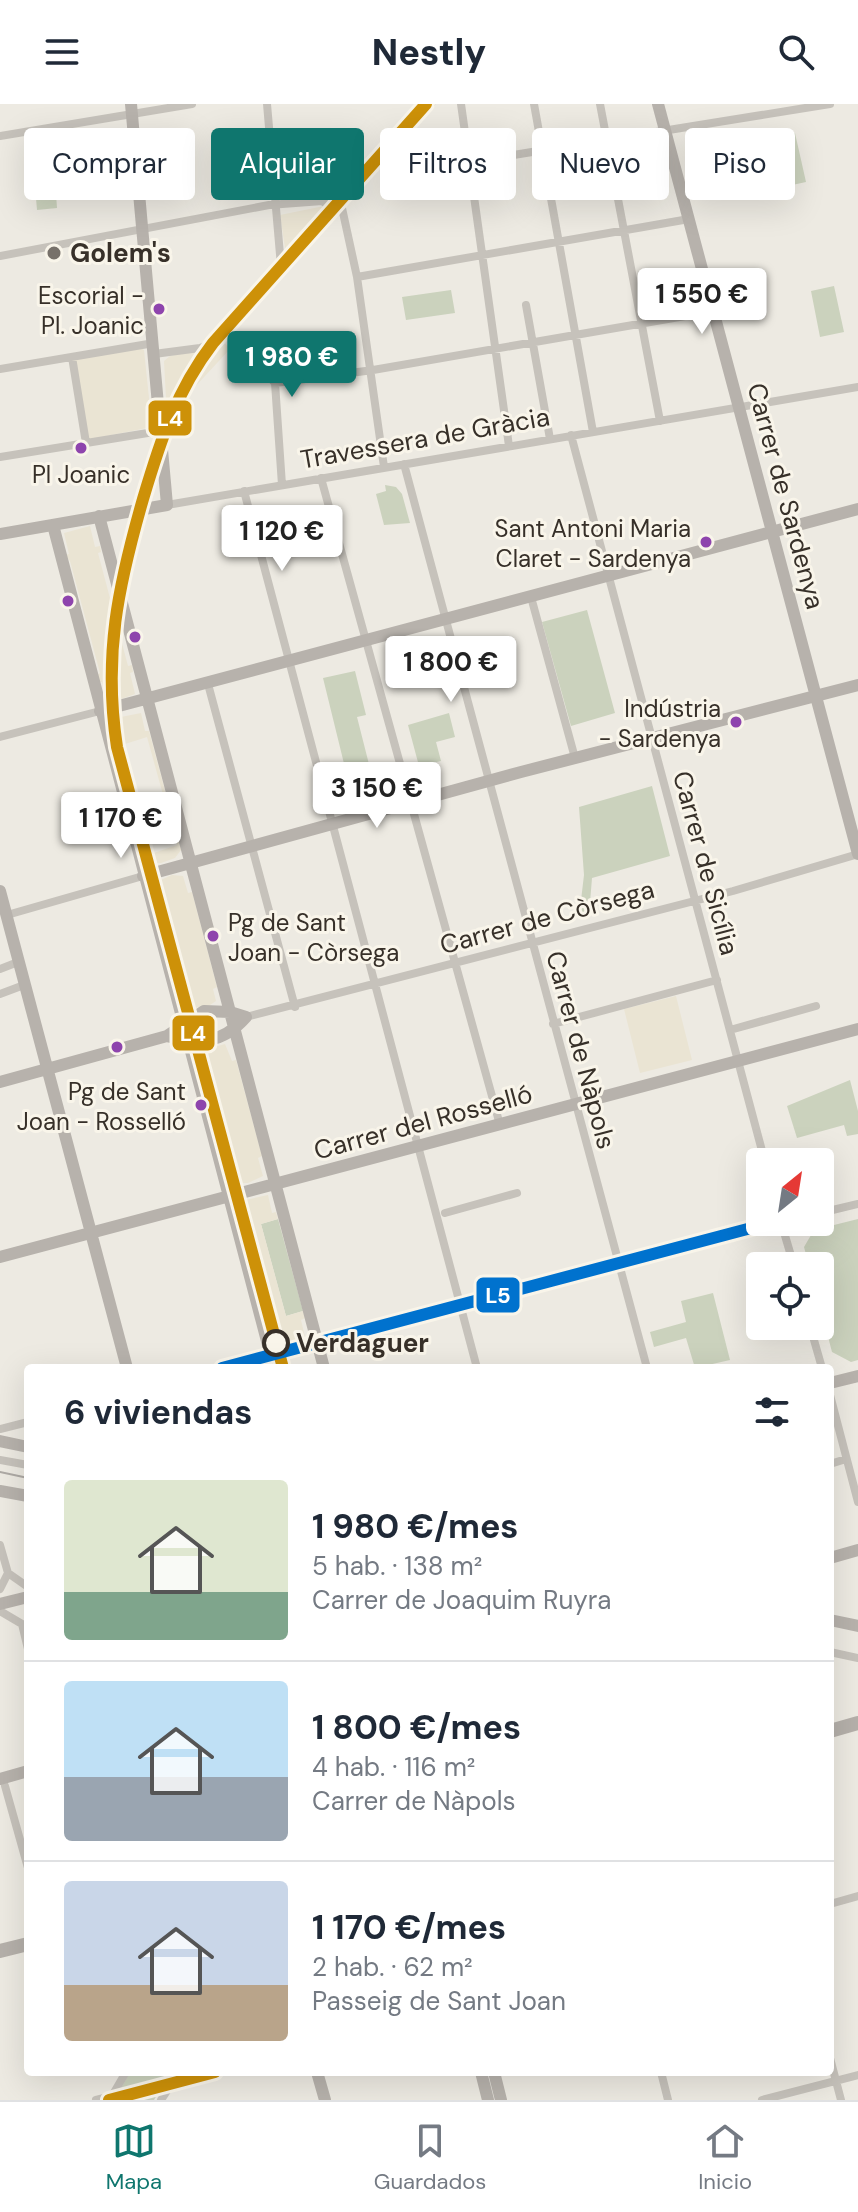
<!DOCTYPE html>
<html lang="es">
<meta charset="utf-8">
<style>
body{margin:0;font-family:"DM Sans",sans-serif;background:#f6f6f7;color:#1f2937;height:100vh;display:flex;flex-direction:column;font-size:30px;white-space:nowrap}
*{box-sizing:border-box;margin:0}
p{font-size:26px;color:#747a83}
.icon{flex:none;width:44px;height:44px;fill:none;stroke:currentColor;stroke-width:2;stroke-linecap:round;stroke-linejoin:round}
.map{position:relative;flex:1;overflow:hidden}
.sheet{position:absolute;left:24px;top:1260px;width:810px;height:712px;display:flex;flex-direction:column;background:#fff;border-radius:8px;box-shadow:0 8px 32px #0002}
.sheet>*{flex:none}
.top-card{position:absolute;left:24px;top:24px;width:810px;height:72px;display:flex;gap:16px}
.needle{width:52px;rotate:30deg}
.buttons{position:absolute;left:746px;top:1044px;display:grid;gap:16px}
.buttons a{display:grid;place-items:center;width:88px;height:88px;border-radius:8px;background:#fff;box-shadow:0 8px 32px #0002;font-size:40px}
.price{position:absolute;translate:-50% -68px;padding:0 18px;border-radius:8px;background:#fff;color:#222;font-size:26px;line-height:52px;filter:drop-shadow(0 2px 4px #0008)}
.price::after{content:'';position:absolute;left:50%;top:48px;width:24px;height:18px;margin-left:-12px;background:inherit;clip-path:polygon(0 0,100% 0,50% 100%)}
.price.selected{background:#0f766e;color:#fff}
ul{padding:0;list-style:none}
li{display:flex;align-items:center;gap:24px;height:200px;padding:0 40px}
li+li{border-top:2px solid #e0e1e3}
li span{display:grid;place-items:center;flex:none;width:224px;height:160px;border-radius:8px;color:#555}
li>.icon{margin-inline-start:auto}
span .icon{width:96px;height:96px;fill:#fffc;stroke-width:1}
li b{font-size:34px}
h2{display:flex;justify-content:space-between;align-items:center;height:96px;padding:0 40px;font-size:34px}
.tag{padding:0 28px;border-radius:8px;background:#fff;box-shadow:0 8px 32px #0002;font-size:28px;line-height:72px}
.tag.selected{background:#0f766e;color:#fff}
header{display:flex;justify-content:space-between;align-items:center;height:104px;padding:0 40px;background:#fff;font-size:36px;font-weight:800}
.tab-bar{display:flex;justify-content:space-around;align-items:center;height:112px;border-top:2px solid #e0e1e3;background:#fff;font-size:22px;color:#747a83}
.tab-bar a{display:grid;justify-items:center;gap:4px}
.tab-bar .selected{color:#0f766e}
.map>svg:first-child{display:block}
.green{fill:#cbd2bd}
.plaza{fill:#eae4d3;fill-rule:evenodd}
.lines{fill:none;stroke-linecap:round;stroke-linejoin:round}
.street{stroke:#c6c2bb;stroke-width:8}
.secondary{stroke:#b7b2ac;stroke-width:12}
.primary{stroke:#b5b0aa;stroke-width:14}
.tram{stroke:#aeaaa5;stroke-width:2}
.metro-1-casing{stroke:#f9f5ea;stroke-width:18}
.metro-2-casing{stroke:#f9f5ea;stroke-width:18}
.metro-1{stroke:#cd9108;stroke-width:12}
.metro-2{stroke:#0072ce;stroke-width:12}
.poi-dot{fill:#77716a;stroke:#f9f5ea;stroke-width:3}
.bus-dot{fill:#8e44ad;stroke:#f9f5ea;stroke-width:3}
.stop-dot{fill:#f9f5ea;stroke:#373029;stroke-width:4}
.labels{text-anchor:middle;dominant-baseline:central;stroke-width:6;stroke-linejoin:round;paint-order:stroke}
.bus-label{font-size:24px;fill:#373029;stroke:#f9f5ea;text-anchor:end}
.poi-label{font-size:26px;font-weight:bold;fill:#373029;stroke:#f9f5ea;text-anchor:start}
.street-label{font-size:26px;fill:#373029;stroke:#f9f5ea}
.stop-label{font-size:26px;font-weight:bold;fill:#373029;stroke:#f9f5ea;text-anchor:start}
.line-badge{stroke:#f9f5ea;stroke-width:3}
.badge-label{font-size:22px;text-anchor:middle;font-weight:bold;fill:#fff}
</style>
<header><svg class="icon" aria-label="menu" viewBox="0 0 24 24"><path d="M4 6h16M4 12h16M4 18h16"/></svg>Nestly<svg class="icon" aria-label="search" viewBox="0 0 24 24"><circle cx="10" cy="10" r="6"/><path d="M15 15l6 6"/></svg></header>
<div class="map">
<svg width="858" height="1996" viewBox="0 0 858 1996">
<rect width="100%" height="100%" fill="#edeae2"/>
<path class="green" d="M795 29 806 78 783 83 772 35Z
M52 31 57 104 37 106 31 35Z
M770 36 777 69 758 73 750 40Z
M834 182 844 228 820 233 811 187Z
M451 186 455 209 406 216 402 193Z
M385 381 396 383 402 390 410 419 384 421 376 390 386 387Z
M587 506 615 609 571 622 542 518Z
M355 567 366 611 357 613 373 676 350 684 323 574Z
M449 609 455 633 436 638 441 657 419 662 408 621Z
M652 682 670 752 592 774 589 811 579 813 584 771 579 703Z
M850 976 858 1007V1030L847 1032 844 1021 797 1034 787 1002Z
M278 1115 303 1207 286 1212 261 1120Z
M858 1115V1256L851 1258 832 1248 820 1202V1162H809L804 1143 814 1126Z
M713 1189 730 1256 695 1264 686 1234 654 1243 650 1228 686 1218 681 1197Z
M130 1968H165L169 1970 154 1996H138L120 1986Z"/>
<path class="plaza" d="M324 102 285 144 280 111Z
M220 234 230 245 167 313 164 257 170 252 208 244Z
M141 244 144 246 152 323 86 336 72 255Z
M90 422 95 443 100 442 101 448 98 449 128 562 132 561 133 568 130 569 135 590 113 598 108 597 102 578H99L97 571 100 569 70 457 65 451 69 450 64 429Z
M141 609 145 627H149L181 746 175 754 161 759H151L147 745H143L141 737 145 736 120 641H116L115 635 118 634 116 614ZM147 633 177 741 151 750 122 641Z
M172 771 183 772 188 789 192 788 217 883 213 885 216 897 207 903 189 904 186 892H182L180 885 184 884 163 804H159L157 797 161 796 156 778Z
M676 892 692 956 640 969 624 905Z
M225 940 232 957 236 956 262 1052 258 1054 263 1072 248 1079H236L232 1061 228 1062 226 1055 230 1053 208 974H204L202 966 206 965 201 947Z
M268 1091 272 1109 276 1108 278 1115 261 1120 286 1212 303 1207 305 1214 301 1216 305 1233 287 1242 279 1241 274 1223 270 1224 269 1217 272 1215 248 1125 245 1126 242 1118 246 1116 241 1097Z"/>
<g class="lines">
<path class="street" d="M267 0 281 162
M461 0 509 342
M534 0 593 328
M600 0 660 317
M0 32 192 0
M470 58 830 0
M337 99 342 104 357 173 384 363
M0 152 269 101 322 97 332 104
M357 173 689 115
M526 201 550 335
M225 226 275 279 282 381
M154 250 200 244 215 237 431 0
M72 253 86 339
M0 265 154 239
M275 279 373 266 714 207
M571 331 765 1058
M0 353 160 327
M404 360 647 1264
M321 374 500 1021
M244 387 477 1264
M167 401 858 283
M531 493 575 654
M208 580 295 903
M0 633 100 607
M7 811 143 772
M0 865 18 858
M0 890 24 881
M246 913 733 787 858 750
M553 920 717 876
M730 926 816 902
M445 1109 517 1089
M820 1109 858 1100
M781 1118 794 1162
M810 1222 822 1264
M318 1241 788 1118
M830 1291 858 1398
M0 1325 28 1318
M0 1356 28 1361
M830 1360 846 1355
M0 1441 8 1469 28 1483
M0 1485 8 1469
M0 1507 22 1520 28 1545
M830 1548 858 1554
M5 1682 28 1764
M830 1800 858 1792
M830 1954 841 1996
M661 1968 668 1996
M112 1992 126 1968
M96 1996 112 1992 128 1996
M161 1996 174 1976 203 1968
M762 1996 858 1971"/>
<path class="secondary" d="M658 0 858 750
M99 412 324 1264
M53 421 274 1264
M0 430 167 401 131 0
M100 607 858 405
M143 772 521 668 858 581
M0 787 127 1264
M0 978 167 932 204 907 230 908 246 913C221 941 201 939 167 932
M0 1153 858 925
M830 1279 858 1272
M0 1337 28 1343
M0 1387 28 1392
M830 1454 858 1446
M0 1500 28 1493
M830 1516 858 1522
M0 1675 28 1667
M317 1968 325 1996
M481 1968 488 1996
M494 1968 501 1996"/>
<path class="primary" d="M830 1627 858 1619
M0 1847 28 1840"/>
<path class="tram" d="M0 1368 28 1374"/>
<defs>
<path id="metro-1" d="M283 1264 117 643C103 552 118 482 143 395 160 338 176 287 213 239L426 0
M109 1996 215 1968"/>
<path id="metro-2" d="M222 1264 774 1118"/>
</defs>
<use href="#metro-1" class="metro-1-casing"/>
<use href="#metro-2" class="metro-2-casing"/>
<use href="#metro-1" class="metro-1"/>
<use href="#metro-2" class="metro-2"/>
</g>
<circle class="poi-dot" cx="54" cy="149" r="8"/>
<g class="bus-dot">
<circle cx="159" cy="205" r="7"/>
<circle cx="81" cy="344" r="7"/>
<circle cx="706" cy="438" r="7"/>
<circle cx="68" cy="497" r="7"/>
<circle cx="135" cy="533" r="7"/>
<circle cx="736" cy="618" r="7"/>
<circle cx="213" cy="832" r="7"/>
<circle cx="117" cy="943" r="7"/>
<circle cx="201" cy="1001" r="7"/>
</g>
<circle class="stop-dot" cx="276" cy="1239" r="12"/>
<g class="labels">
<g class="bus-label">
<text x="144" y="191">Escorial -<tspan x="144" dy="30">Pl. Joanic</tspan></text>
<text x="81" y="370" text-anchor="middle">Pl Joanic</text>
<text x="691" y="424">Sant Antoni Maria<tspan x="691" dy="30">Claret - Sardenya</tspan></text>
<text x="721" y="604">Indústria<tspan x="721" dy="30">- Sardenya</tspan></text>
<text x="228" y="818" text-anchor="start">Pg de Sant<tspan x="228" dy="30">Joan - Còrsega</tspan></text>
<text x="186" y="987">Pg de Sant<tspan x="186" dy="30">Joan - Rosselló</tspan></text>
</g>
<g class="poi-label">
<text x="70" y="149">Golem's</text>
</g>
<g class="street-label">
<text transform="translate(425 334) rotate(-10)">Travessera de Gràcia</text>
<text transform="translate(786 392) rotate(75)">Carrer de Sardenya</text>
<text transform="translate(706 759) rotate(75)">Carrer de Sicília</text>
<text transform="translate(547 813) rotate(-15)">Carrer de Còrsega</text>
<text transform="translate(581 946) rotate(75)">Carrer de Nàpols</text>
<text transform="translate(423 1018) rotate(-15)">Carrer del Rosselló</text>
</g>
<g class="stop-label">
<text x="296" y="1239">Verdaguer</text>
</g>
</g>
<g class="line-badge">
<rect x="147" y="295" width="46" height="38" rx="8" fill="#cd9108"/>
<rect x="171" y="910" width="45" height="38" rx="8" fill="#cd9108"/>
<rect x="475" y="1172" width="46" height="38" rx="8" fill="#0072ce"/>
</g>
<g class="badge-label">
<text x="170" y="322">L4</text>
<text x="193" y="937">L4</text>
<text x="498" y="1199">L5</text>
</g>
</svg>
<div class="buttons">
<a><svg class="needle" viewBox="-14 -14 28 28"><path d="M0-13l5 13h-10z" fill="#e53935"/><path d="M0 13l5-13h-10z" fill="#747a83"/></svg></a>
<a><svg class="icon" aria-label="locate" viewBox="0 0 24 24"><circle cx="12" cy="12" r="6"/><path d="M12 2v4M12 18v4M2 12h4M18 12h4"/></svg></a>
</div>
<b class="price" style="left:702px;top:232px">1 550 €</b>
<b class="price selected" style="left:292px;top:295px">1 980 €</b>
<b class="price" style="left:282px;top:469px">1 120 €</b>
<b class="price" style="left:451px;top:600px">1 800 €</b>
<b class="price" style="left:377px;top:726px">3 150 €</b>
<b class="price" style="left:121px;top:756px">1 170 €</b>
<div class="top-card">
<a class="tag">Comprar</a>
<a class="tag selected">Alquilar</a>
<a class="tag">Filtros</a>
<a class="tag">Nuevo</a>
<a class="tag">Piso</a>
</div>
<section class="sheet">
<h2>6 viviendas<svg class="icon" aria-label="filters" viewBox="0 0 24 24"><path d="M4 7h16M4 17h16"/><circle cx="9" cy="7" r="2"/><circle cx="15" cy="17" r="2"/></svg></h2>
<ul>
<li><span style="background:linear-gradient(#dfe7d0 70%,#7fa58c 0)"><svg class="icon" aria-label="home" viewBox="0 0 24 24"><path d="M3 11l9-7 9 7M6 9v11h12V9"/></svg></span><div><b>1 980 €/mes</b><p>5 hab. · 138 m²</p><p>Carrer de Joaquim Ruyra</p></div></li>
<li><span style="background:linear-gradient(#bfe0f5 60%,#9aa5b1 0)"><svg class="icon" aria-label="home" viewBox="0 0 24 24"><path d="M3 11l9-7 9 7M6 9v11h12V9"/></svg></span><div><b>1 800 €/mes</b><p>4 hab. · 116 m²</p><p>Carrer de Nàpols</p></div></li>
<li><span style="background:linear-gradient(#c9d6e8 65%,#b9a48a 0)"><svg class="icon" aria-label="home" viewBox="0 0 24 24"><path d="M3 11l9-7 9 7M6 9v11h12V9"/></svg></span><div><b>1 170 €/mes</b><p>2 hab. · 62 m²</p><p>Passeig de Sant Joan</p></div></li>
</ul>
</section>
</div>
<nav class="tab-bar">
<a class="selected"><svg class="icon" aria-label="map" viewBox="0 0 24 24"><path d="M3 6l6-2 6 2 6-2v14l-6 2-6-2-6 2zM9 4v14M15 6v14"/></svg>Mapa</a>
<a><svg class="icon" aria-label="saved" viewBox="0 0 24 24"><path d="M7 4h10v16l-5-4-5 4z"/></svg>Guardados</a>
<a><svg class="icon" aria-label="home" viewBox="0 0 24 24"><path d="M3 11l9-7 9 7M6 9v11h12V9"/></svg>Inicio</a>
</nav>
